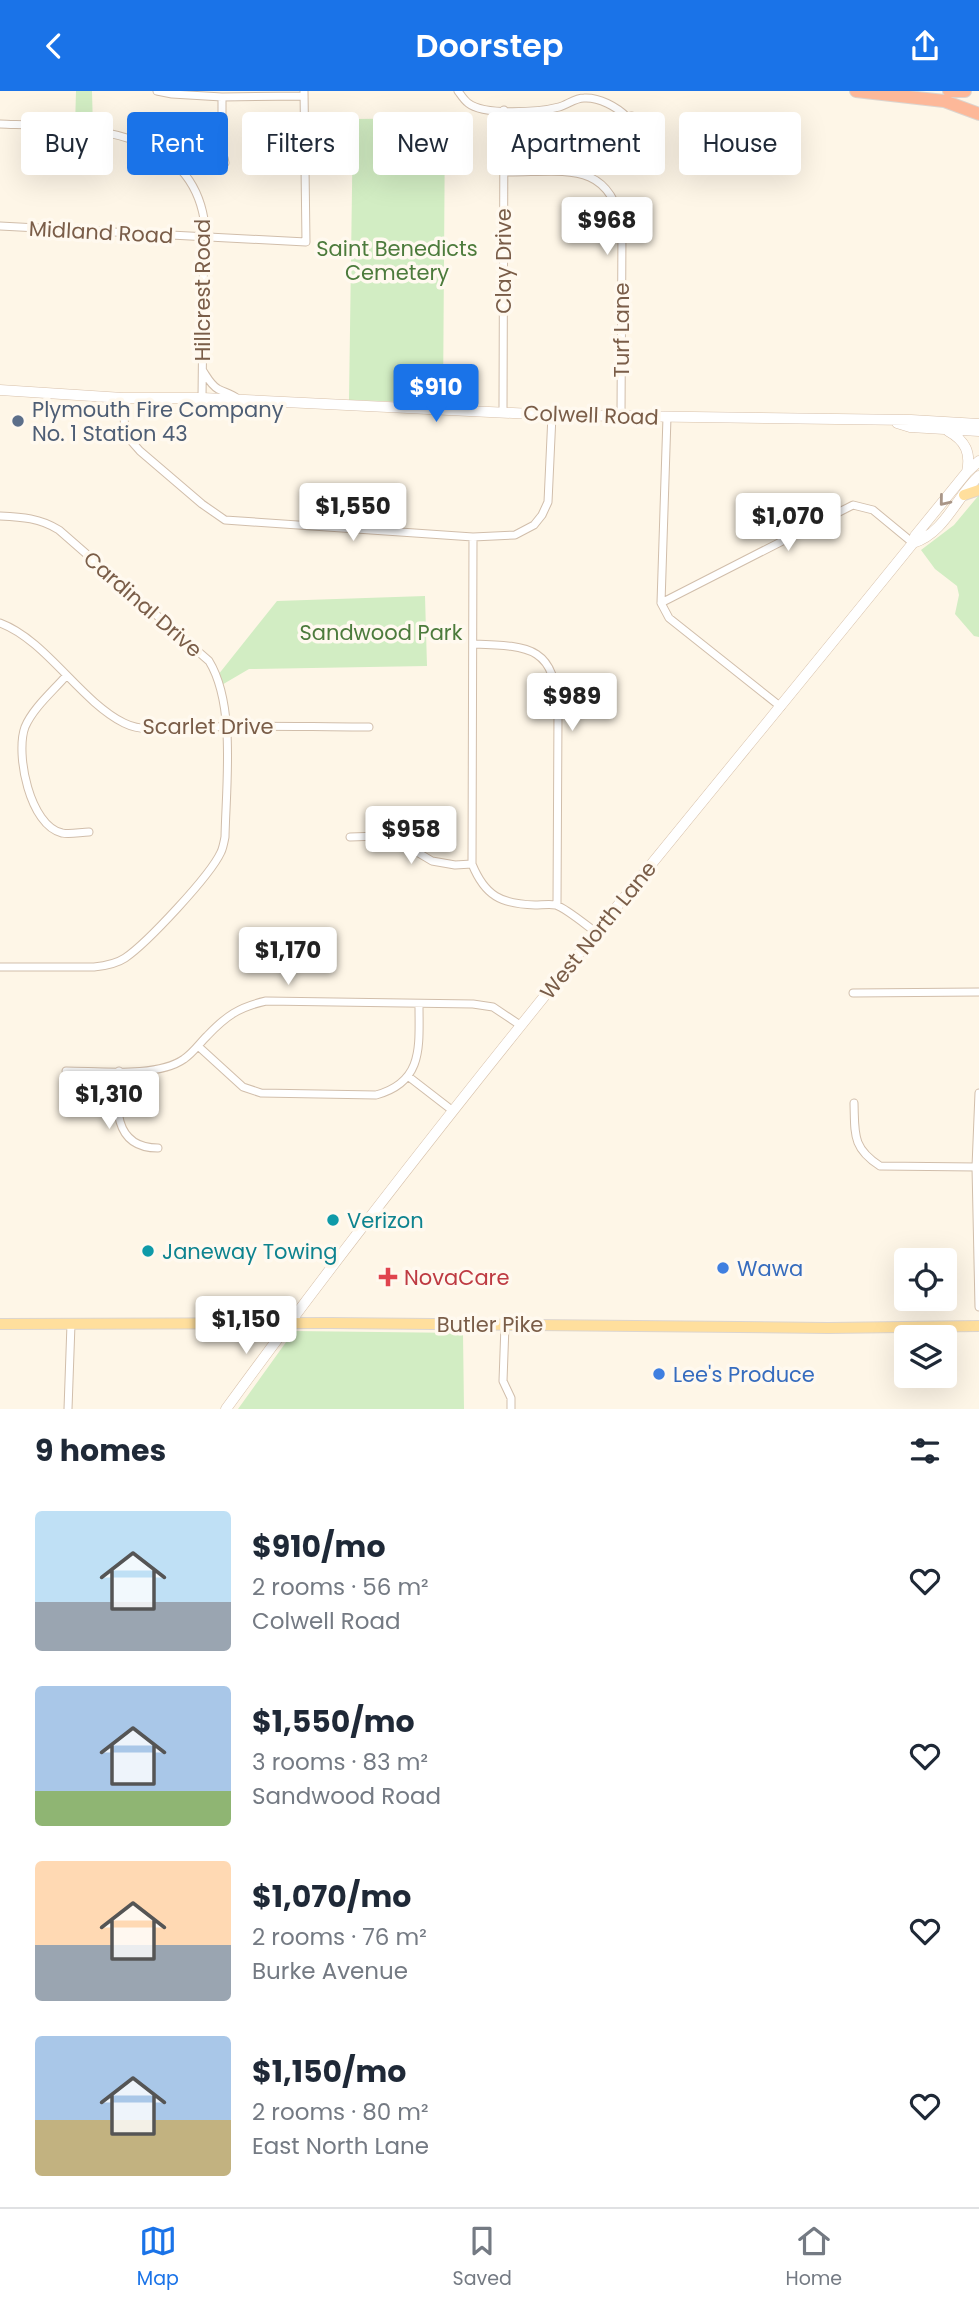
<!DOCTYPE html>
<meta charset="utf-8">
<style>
body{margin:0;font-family:Poppins,sans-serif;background:#f6f6f7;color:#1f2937;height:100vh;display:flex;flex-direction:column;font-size:26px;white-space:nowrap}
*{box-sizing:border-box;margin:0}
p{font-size:23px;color:#747a83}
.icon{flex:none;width:38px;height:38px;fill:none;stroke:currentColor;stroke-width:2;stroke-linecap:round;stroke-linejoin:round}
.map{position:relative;height:1318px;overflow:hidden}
.drawer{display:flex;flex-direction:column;background:#fff;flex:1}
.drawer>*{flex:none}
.top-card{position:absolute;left:21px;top:21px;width:938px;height:63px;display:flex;gap:14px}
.buttons{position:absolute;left:894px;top:1157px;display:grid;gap:14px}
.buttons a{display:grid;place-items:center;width:63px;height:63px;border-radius:7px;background:#fff;box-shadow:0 7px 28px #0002;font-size:35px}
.price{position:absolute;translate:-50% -60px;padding:0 16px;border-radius:7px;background:#fff;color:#222;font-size:23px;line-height:46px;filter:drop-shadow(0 2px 4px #0008)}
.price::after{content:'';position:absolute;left:50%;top:42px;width:21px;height:16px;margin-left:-10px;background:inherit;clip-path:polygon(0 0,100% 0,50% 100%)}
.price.selected{background:#1a73e8;color:#fff}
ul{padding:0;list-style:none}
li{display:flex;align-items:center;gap:21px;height:175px;padding:0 35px}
li span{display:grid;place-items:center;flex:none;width:196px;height:140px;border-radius:7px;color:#555}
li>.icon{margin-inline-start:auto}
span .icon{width:84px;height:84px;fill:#fffc;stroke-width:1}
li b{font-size:30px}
h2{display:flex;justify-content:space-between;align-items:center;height:84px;padding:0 35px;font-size:30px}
.tag{padding:0 24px;border-radius:7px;background:#fff;box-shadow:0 7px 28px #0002;font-size:24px;line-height:63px}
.tag.selected{background:#1a73e8;color:#fff}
header{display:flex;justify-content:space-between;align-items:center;height:91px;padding:0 35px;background:#1a73e8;color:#fff;font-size:32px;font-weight:600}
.tab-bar{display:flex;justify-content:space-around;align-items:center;height:98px;border-top:2px solid #e0e1e3;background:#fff;font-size:19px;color:#747a83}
.tab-bar a{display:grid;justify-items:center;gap:4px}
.tab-bar .selected{color:#1a73e8}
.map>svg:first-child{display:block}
.green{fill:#d2edc3}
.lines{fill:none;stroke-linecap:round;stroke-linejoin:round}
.street-casing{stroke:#d1beab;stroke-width:9}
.secondary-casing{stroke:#d7c0aa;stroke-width:11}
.primary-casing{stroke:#dcd5cf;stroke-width:12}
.highway-casing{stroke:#dcd5cf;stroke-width:14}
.street{stroke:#fff;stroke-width:7}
.secondary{stroke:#fff;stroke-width:10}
.primary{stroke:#ffdf9d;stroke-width:10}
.highway{stroke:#fdb899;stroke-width:12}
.oneway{stroke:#a99688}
.service-dot{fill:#5c6f8a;stroke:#fff9ef;stroke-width:2.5}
.culture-dot{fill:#0f9aa8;stroke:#fff9ef;stroke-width:2.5}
.shop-dot{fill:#3f7fe0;stroke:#fff9ef;stroke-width:2.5}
.health-dot{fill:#e0444e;stroke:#fff9ef;stroke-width:2.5}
.labels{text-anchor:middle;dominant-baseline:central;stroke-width:7;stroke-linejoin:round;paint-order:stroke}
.street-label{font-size:21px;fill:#7a5d48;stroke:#fff9ef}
.park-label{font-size:21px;fill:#4c7b3c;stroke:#fff9ef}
.service-label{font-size:21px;fill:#4e5e75;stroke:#fff9ef;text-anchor:start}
.culture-label{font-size:21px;fill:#0d838f;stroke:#fff9ef;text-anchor:start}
.shop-label{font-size:21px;fill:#366cbe;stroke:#fff9ef;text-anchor:start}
.health-label{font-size:21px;fill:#be3a42;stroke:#fff9ef;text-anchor:start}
</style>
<header><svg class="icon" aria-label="back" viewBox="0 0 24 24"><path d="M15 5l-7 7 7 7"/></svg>Doorstep<svg class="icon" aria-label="share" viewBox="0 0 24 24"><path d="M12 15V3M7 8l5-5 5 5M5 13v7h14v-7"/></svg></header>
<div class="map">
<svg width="979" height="1318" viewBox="0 0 979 1318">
<rect width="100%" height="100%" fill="#fef6e7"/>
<path class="green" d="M76 0H92L93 39 75 36Z
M445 27 443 312 349 309 353 28Z
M979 404V546L974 545 955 523 959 504 957 495 935 478 921 459 954 434Z
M425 505 427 575 249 578 220 595 218 584 277 510Z
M294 1240 463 1242 464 1318H238Z"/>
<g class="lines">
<defs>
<path id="street" d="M157 0 172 3 222 6 303 5
M458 0C461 4 464 9 468 12 484 25 540 21 559 16 567 14 575 7 584 7 599 6 617 16 627 26L632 25 639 27 642 36 636 44H628L624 40 623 31 627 26
M0 33C75 36 188 33 204 128L202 307
M220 61 212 60 206 65 205 71 209 78 219 79 225 72 224 67 220 61 222 56V6
M503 81C560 82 610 66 622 137L621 325
M0 135 306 151 304 0
M203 280C207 286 211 294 218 298 226 302 231 302 238 308
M123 307 125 343 140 360 202 413 225 429 473 446 515 444 534 434 542 424 548 411 552 324
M503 321 504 19
M667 326 661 512 669 527 781 616
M0 425C22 426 40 427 59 439L209 570C236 614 226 694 225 746 224 751 223 757 221 761 210 785 147 852 125 867 116 873 104 875 94 876H0
M473 446 472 773C485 805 501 813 535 814 541 814 550 813 556 814 567 818 587 835 597 842
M661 512 853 414 873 419 913 452
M0 532C46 549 80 610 124 632 146 643 175 636 198 636 255 634 312 636 369 636
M474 553C532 555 555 556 558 621L557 814
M66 585C53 600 33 617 25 636 15 663 30 735 62 742 70 744 81 741 89 741
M350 746 381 745 400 751 432 770 455 774 472 773
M853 902 979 901
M198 955 243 996 261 1002 376 1004C424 991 419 955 419 914
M66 980C99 980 157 987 184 968 193 962 199 953 207 945 226 925 239 916 266 910L473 913 493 916 520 934
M119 980C116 1013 112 1057 158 1057
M409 986 453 1020
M979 1002 976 1076 979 1216
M854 1012C855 1043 852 1057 880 1075L976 1076
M505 1234 503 1290 511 1307V1318
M68 1318 71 1233"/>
<path id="secondary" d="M0 299 123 307H202L552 324 911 329 979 333
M897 332 910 336 979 340
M948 340C966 350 971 362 967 381
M913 452C944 443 957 405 979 385
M226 1318C443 1020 682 738 913 452L915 445 967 381 979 370"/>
<path id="primary" d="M964 404 979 399
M0 1233 330 1232 828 1237 979 1235"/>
<path id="highway" d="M856 0 944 10 979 23
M949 0H965"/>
</defs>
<use href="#street" class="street-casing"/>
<use href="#secondary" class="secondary-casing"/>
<use href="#primary" class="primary-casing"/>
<use href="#highway" class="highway-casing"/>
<use href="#street" class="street"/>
<use href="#secondary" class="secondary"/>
<use href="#primary" class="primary"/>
<use href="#highway" class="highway"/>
</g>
<defs><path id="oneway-chevron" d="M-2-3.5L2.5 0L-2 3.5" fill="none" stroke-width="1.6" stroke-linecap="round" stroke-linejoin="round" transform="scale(1.75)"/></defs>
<use class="oneway" href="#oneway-chevron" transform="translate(944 410) rotate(129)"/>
<circle class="service-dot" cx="18" cy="330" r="7"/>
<g class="culture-dot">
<circle cx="333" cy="1129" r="7"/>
<circle cx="148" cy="1160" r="7"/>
</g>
<g class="shop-dot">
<circle cx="723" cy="1177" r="7"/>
<circle cx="659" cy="1283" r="7"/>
</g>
<path class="health-dot" d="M384.5 1175.5h7v7h7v7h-7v7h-7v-7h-7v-7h7z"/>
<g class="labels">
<g class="street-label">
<text transform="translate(101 141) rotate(3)">Midland Road</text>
<text transform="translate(503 170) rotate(-90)">Clay Drive</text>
<text transform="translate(202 199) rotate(-90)">Hillcrest Road</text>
<text transform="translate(621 239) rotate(-90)">Turf Lane</text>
<text transform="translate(591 324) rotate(2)">Colwell Road</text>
<text transform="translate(143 513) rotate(41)">Cardinal Drive</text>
<text x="208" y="635">Scarlet Drive</text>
<text transform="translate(598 839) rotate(-51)">West North Lane</text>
<text x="490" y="1233">Butler Pike</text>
</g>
<g class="park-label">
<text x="397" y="157">Saint Benedicts<tspan x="397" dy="24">Cemetery</tspan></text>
<text x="381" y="541">Sandwood Park</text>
</g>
<g class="service-label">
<text x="32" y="318">Plymouth Fire Company<tspan x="32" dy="24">No. 1 Station 43</tspan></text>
</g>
<g class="culture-label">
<text x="347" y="1129">Verizon</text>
<text x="162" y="1160">Janeway Towing</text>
</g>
<g class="shop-label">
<text x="737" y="1177">Wawa</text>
<text x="673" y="1283">Lee's Produce</text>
</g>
<g class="health-label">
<text x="404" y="1186">NovaCare</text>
</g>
</g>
</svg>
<div class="buttons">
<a><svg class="icon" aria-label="locate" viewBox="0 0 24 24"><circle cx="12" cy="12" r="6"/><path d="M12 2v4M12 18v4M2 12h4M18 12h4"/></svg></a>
<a><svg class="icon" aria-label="layers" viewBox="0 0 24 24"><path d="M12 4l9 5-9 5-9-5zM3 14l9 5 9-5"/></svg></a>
</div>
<b class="price" style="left:607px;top:166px">$968</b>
<b class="price selected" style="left:436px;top:333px">$910</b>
<b class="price" style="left:353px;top:452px">$1,550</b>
<b class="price" style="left:788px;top:462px">$1,070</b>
<b class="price" style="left:572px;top:642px">$989</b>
<b class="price" style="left:411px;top:775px">$958</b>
<b class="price" style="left:288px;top:896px">$1,170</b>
<b class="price" style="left:109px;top:1040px">$1,310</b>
<b class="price" style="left:246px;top:1265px">$1,150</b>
<div class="top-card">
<a class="tag">Buy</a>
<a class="tag selected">Rent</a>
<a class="tag">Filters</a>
<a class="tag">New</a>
<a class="tag">Apartment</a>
<a class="tag">House</a>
</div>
</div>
<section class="drawer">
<h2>9 homes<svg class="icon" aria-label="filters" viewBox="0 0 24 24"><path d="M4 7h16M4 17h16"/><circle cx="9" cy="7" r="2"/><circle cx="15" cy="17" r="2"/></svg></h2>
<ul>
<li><span style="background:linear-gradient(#bfe0f5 65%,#9aa5b1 0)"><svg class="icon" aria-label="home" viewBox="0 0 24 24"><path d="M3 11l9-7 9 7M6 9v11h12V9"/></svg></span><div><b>$910/mo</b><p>2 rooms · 56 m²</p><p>Colwell Road</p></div><svg class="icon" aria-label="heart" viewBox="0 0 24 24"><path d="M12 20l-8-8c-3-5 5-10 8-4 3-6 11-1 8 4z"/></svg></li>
<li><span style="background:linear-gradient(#a9c7e8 75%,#8fb573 0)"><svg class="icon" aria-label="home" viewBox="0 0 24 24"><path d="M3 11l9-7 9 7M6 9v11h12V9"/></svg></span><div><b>$1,550/mo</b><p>3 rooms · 83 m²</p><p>Sandwood Road</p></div><svg class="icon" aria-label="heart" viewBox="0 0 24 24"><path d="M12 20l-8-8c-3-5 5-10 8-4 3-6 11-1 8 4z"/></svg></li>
<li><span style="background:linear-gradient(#ffd9b3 60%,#9aa5b1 0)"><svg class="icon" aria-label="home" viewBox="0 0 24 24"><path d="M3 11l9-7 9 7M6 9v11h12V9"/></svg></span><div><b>$1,070/mo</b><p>2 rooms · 76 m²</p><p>Burke Avenue</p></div><svg class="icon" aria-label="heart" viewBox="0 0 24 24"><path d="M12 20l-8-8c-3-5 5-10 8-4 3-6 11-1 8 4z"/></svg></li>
<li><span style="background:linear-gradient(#a9c7e8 60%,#c2b280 0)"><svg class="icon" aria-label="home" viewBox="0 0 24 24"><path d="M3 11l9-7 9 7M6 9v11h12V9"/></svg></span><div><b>$1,150/mo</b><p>2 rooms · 80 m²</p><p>East North Lane</p></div><svg class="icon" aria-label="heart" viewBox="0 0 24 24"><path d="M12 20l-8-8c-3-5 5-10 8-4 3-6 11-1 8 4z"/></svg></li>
</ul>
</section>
<nav class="tab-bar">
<a class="selected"><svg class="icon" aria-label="map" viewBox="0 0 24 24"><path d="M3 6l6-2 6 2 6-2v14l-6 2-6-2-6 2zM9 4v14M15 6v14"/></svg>Map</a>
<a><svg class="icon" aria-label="saved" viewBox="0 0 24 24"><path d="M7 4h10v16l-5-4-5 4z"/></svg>Saved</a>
<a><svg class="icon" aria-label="home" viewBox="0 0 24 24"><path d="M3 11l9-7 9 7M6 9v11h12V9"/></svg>Home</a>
</nav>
